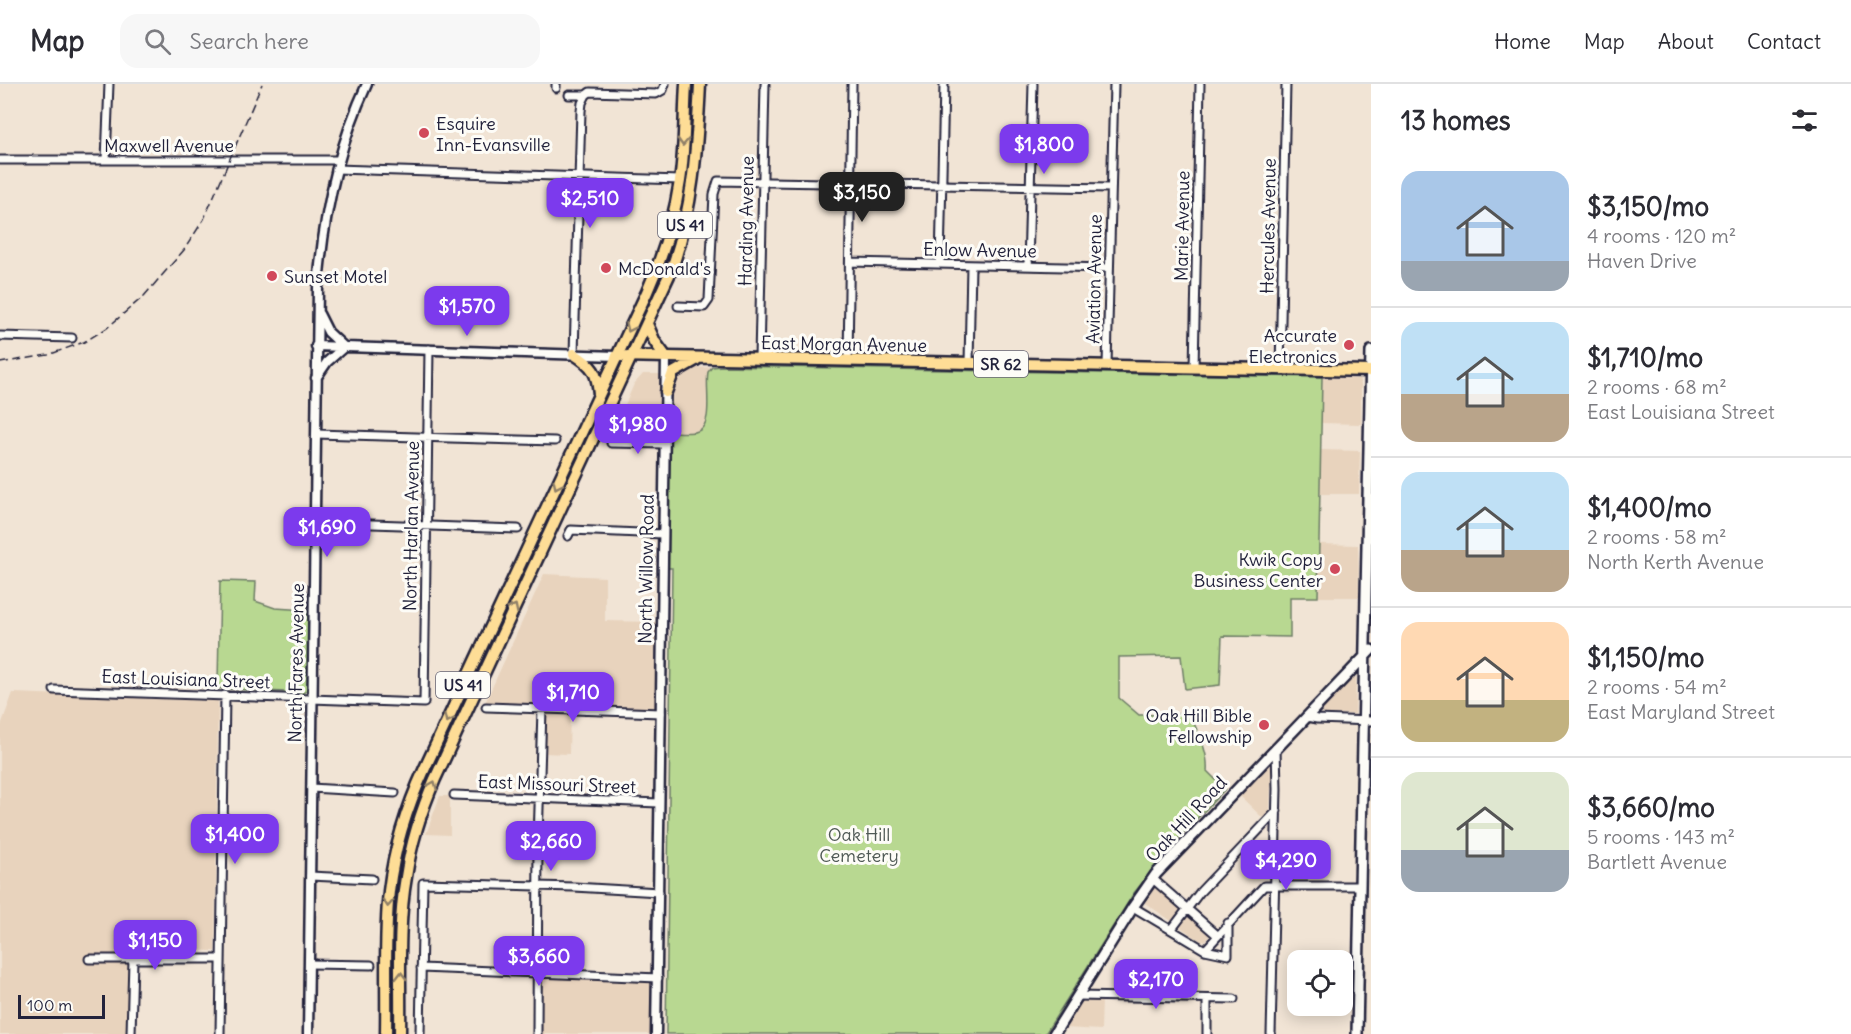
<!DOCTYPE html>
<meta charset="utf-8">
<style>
body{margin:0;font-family:Delius,sans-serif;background:#f7f7f7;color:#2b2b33;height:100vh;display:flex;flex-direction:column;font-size:22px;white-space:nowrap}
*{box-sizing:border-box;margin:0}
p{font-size:20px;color:#7c7c81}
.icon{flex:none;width:33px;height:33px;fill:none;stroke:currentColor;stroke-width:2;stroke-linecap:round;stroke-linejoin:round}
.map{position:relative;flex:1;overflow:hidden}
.drawer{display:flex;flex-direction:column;background:#fff;width:480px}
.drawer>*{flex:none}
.buttons{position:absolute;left:1287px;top:866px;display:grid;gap:12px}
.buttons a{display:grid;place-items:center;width:66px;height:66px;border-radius:12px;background:#fff;box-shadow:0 3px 15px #0003;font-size:30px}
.scale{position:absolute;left:18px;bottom:15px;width:87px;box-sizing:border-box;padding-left:6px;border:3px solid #22223b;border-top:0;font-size:16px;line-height:21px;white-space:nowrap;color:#22223b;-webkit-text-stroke:4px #fdfcf7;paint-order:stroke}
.price{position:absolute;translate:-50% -51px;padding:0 14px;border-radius:12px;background:#7c3aed;color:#fff;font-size:20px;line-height:39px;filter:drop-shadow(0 2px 3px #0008)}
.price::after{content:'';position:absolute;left:50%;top:36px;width:18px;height:14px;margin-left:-9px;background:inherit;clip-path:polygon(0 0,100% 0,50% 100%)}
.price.active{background:#222;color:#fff}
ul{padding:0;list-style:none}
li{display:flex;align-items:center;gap:18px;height:150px;padding:0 30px}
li+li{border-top:2px solid #e1e1e2}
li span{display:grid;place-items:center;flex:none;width:168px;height:120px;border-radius:18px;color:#555}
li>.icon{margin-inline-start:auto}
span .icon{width:72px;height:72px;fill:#fffc;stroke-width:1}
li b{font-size:26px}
h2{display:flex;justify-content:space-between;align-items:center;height:72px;padding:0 30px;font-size:26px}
header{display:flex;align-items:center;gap:36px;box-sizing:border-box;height:84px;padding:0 30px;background:#fff;border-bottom:2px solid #e1e1e2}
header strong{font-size:28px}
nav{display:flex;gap:33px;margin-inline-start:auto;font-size:21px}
.search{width:420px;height:54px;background:#f7f7f7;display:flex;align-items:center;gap:15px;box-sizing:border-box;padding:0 21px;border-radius:18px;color:#7c7c81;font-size:22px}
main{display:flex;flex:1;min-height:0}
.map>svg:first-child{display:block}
.built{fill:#e8d3bd}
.green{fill:#b8d891;stroke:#6d7d66;stroke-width:1.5}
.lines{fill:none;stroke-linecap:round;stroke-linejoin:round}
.minor-casing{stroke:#22223b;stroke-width:11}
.tertiary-casing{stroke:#22223b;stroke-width:13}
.secondary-casing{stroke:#22223b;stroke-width:14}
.primary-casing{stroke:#22223b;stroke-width:15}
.trunk-casing{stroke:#22223b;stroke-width:15}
.minor{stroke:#fdfcf7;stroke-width:7}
.tertiary{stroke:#fdfcf7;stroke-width:8}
.secondary{stroke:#fdfcf7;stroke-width:9}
.primary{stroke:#fedd96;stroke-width:10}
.trunk{stroke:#fedd96;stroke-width:10}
.rail{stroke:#22223b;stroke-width:1.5;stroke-dasharray:9 4.5;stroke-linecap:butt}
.oneway{stroke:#908068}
.poi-dot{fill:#d1495b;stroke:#fdfcf7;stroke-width:2}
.labels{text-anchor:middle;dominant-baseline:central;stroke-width:6;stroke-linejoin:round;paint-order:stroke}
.shield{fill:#fdfcf7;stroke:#646373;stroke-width:1.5}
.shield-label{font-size:16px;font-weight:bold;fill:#22223b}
.poi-label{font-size:18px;fill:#22223b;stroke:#fdfcf7;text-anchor:start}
.street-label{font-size:18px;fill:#22223b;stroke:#fdfcf7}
.park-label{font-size:18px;fill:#4f5955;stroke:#fdfcf7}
</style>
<header>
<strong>Map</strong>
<div class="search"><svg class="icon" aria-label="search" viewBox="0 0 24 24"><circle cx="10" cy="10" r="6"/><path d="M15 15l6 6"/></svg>Search here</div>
<nav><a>Home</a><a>Map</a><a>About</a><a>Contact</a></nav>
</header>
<main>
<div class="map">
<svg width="1371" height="950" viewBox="0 0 1371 950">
<rect width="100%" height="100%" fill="#f1e4d5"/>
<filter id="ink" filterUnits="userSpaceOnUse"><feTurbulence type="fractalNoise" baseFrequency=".0167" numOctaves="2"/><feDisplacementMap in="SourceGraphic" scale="12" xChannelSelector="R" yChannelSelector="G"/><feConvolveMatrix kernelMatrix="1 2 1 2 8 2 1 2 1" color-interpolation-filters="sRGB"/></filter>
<g filter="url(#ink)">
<path class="built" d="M712 283 707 294V329L706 339 704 344 696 348H669L670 303 673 292 692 284Z
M643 290H660L658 356H610L634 300Z
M1321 293 1359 295 1361 301V340L1320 339Z
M1321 366 1360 367 1359 410H1320Z
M1319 460 1358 461 1359 513H1318Z
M544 490 605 493V537L658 538 657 621 652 626 485 619Z
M1352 592 1356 594 1355 630H1324L1321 628Z
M13 609 218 617 215 867 123 864V875L129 880 126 950H0V644Z
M544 627 570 628 569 670 543 669Z
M1269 680 1272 683 1269 740 1239 711Z
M440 712H450V751L426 750Z
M1157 799 1213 847 1206 856 1201 857 1145 819Z
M540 892 653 896 652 950H540Z
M1083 914H1102L1101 946 1065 944Z"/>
<path class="green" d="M722 282 1322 293 1318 513H1290V553L1222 552 1220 601 1185 605 1181 572 1119 573V614L1139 631 1190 630C1197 647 1209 668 1207 687L1225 705 1176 757 1134 809 1045 950H666L672 484H666L669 348C677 348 690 350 698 347 714 341 705 303 708 288L712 283Z
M220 497 256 498 255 517 275 524 306 526 309 529 307 606 303 609 212 604V601L218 598Z"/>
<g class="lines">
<defs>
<path id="minor" d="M556 4V0
M569 11H586L590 8 656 10 663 6 665 0
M0 76H338
M106 76 109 0
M336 85 680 96
M850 178 1109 184
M940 180 944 0
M1028 182 1033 0
M678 222 704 223 709 216 714 110 718 97 1111 104
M0 252 72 254
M574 270 581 27 582 19 586 11
M759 275 765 0
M848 277 852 0
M969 279 971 181
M1107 282 1114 0
M1194 284 1200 0
M1280 285 1286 0
M316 350 555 357
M611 359 665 360
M314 438 518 445
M568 452 571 446 663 450
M54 606 424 619 429 265
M486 623 661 629
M1307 633 1317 635 1371 637
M311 704 395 709
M454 711 659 719
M310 792 372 795
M1153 795 1217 851
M1133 823 1205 866 1264 802H1360
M1172 845 1200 808 1277 727
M1205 866 1228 871V839
M89 875H221
M309 880 371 881
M421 884 658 894
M1078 912 1234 915
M1207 915V950
M131 950 133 875
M220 950 225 611
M420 950 423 799 574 803 659 808
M537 950 538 757 542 625
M1271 950 1277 705 1276 664"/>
<path id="tertiary" d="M316 262 617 272
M316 294 327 278 344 263 328 248 319 230
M308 950 318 204C323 133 337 65 367 0
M656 950 666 273"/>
<path id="secondary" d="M1054 950 1133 823 1156 790 1371 566
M1357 950 1371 267"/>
<path id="primary" d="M617 272 1371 287
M666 308 673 289 696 276"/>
<path id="trunk" d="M647 240 655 258 666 273
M574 270C593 282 597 288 599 310
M386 950C387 903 384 854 389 807 394 764 407 723 425 684L647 208C663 172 674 136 680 97 685 65 684 32 686 0
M400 950C401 898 397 844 406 793 411 759 421 727 435 695L671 187C693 126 697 64 700 0"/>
</defs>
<use href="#minor" class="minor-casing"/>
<use href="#tertiary" class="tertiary-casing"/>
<use href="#secondary" class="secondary-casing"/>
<use href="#primary" class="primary-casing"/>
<use href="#trunk" class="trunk-casing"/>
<use href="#minor" class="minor"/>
<use href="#tertiary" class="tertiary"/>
<use href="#secondary" class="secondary"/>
<use href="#primary" class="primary"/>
<use href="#trunk" class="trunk"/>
<path class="rail" d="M0 279 48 271 84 258 107 244 144 212 184 166 204 135 262 0"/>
</g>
<defs><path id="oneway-chevron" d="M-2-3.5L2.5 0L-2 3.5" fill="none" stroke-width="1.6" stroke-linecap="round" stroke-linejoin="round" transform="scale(1.5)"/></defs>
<g class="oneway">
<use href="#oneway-chevron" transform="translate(683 58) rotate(93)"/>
<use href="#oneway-chevron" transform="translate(630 244) rotate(115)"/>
<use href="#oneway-chevron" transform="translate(557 401) rotate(115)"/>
<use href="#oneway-chevron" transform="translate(514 524) rotate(-64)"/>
<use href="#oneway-chevron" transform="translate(448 635) rotate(115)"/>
<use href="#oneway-chevron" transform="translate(433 701) rotate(-67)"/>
<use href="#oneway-chevron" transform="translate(388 819) rotate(94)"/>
<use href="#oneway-chevron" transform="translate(401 892) rotate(-90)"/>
</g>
</g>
<g class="poi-dot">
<circle cx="424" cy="49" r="6"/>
<circle cx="606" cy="184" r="6"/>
<circle cx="272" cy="192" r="6"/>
<circle cx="1349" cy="261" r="6"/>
<circle cx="1335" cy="485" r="6"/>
<circle cx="1264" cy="641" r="6"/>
</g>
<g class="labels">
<g class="shield">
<rect x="658" y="128" width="54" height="26" rx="4.5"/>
<rect x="974" y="267" width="54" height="26" rx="4.5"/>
<rect x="436" y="588" width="54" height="26" rx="4.5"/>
</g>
<g class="shield-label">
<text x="685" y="141">US 41</text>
<text x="1001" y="280">SR 62</text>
<text x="463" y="601">US 41</text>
</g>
<g class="poi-label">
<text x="436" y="39">Esquire<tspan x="436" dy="21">Inn-Evansville</tspan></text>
<text x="618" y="184">McDonald's</text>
<text x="284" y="192">Sunset Motel</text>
<text x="1337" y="251" text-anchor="end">Accurate<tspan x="1337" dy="21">Electronics</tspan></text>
<text x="1323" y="475" text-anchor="end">Kwik Copy<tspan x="1323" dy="21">Business Center</tspan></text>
<text x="1252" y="631" text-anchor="end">Oak Hill Bible<tspan x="1252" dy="21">Fellowship</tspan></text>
</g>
<g class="street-label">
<text x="169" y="61">Maxwell Avenue</text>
<text transform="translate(746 137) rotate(-89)">Harding Avenue</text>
<text transform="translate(1182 142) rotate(-89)">Marie Avenue</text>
<text transform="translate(1268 142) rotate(-89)">Hercules Avenue</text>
<text transform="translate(980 166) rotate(1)">Enlow Avenue</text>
<text transform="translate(1094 195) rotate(-89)">Aviation Avenue</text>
<text transform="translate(844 260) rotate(1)">East Morgan Avenue</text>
<text transform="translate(411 442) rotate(-89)">North Harlan Avenue</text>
<text transform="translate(646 485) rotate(-89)">North Willow Road</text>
<text transform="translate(296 579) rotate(-89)">North Fares Avenue</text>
<text transform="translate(186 595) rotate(2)">East Louisiana Street</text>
<text transform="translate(557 700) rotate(2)">East Missouri Street</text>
<text transform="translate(1186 735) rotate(-47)">Oak Hill Road</text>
</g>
<g class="park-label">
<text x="859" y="750">Oak Hill<tspan x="859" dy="21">Cemetery</tspan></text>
</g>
</g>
</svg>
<div class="buttons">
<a><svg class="icon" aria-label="locate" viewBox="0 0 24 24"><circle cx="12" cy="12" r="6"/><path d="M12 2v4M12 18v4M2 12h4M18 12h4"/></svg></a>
</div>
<div class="scale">100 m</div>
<b class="price" style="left:1044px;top:91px">$1,800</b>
<b class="price active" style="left:862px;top:139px">$3,150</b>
<b class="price" style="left:590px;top:145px">$2,510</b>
<b class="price" style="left:467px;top:253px">$1,570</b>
<b class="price" style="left:638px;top:371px">$1,980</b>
<b class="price" style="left:327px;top:474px">$1,690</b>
<b class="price" style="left:573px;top:639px">$1,710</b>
<b class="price" style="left:235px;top:781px">$1,400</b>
<b class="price" style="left:551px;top:788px">$2,660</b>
<b class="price" style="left:1286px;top:807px">$4,290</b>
<b class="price" style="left:155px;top:887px">$1,150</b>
<b class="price" style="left:539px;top:903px">$3,660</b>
<b class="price" style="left:1156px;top:926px">$2,170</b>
</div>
<section class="drawer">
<h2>13 homes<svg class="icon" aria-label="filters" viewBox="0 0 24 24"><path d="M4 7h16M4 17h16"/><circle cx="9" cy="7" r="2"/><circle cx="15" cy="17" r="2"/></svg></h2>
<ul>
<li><span style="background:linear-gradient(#a9c7e8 75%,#9aa5b1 0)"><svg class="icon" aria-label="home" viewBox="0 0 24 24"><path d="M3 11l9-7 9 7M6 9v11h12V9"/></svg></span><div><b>$3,150/mo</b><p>4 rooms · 120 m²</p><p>Haven Drive</p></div></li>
<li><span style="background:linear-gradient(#bfe0f5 60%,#b9a48a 0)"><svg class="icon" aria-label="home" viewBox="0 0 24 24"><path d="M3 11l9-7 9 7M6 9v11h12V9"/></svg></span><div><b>$1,710/mo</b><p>2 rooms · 68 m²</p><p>East Louisiana Street</p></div></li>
<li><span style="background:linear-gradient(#bfe0f5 65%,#b9a48a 0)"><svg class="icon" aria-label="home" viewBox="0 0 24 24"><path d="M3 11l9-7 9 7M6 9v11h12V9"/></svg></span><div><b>$1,400/mo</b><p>2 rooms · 58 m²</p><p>North Kerth Avenue</p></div></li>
<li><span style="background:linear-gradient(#ffd9b3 65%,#c2b280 0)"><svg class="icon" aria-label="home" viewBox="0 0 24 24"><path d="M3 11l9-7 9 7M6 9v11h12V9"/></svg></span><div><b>$1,150/mo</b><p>2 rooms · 54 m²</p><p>East Maryland Street</p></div></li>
<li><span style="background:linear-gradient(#dfe7d0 65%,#9aa5b1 0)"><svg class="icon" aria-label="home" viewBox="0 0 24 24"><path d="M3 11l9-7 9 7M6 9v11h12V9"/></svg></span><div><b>$3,660/mo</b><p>5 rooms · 143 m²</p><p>Bartlett Avenue</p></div></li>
</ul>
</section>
</main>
